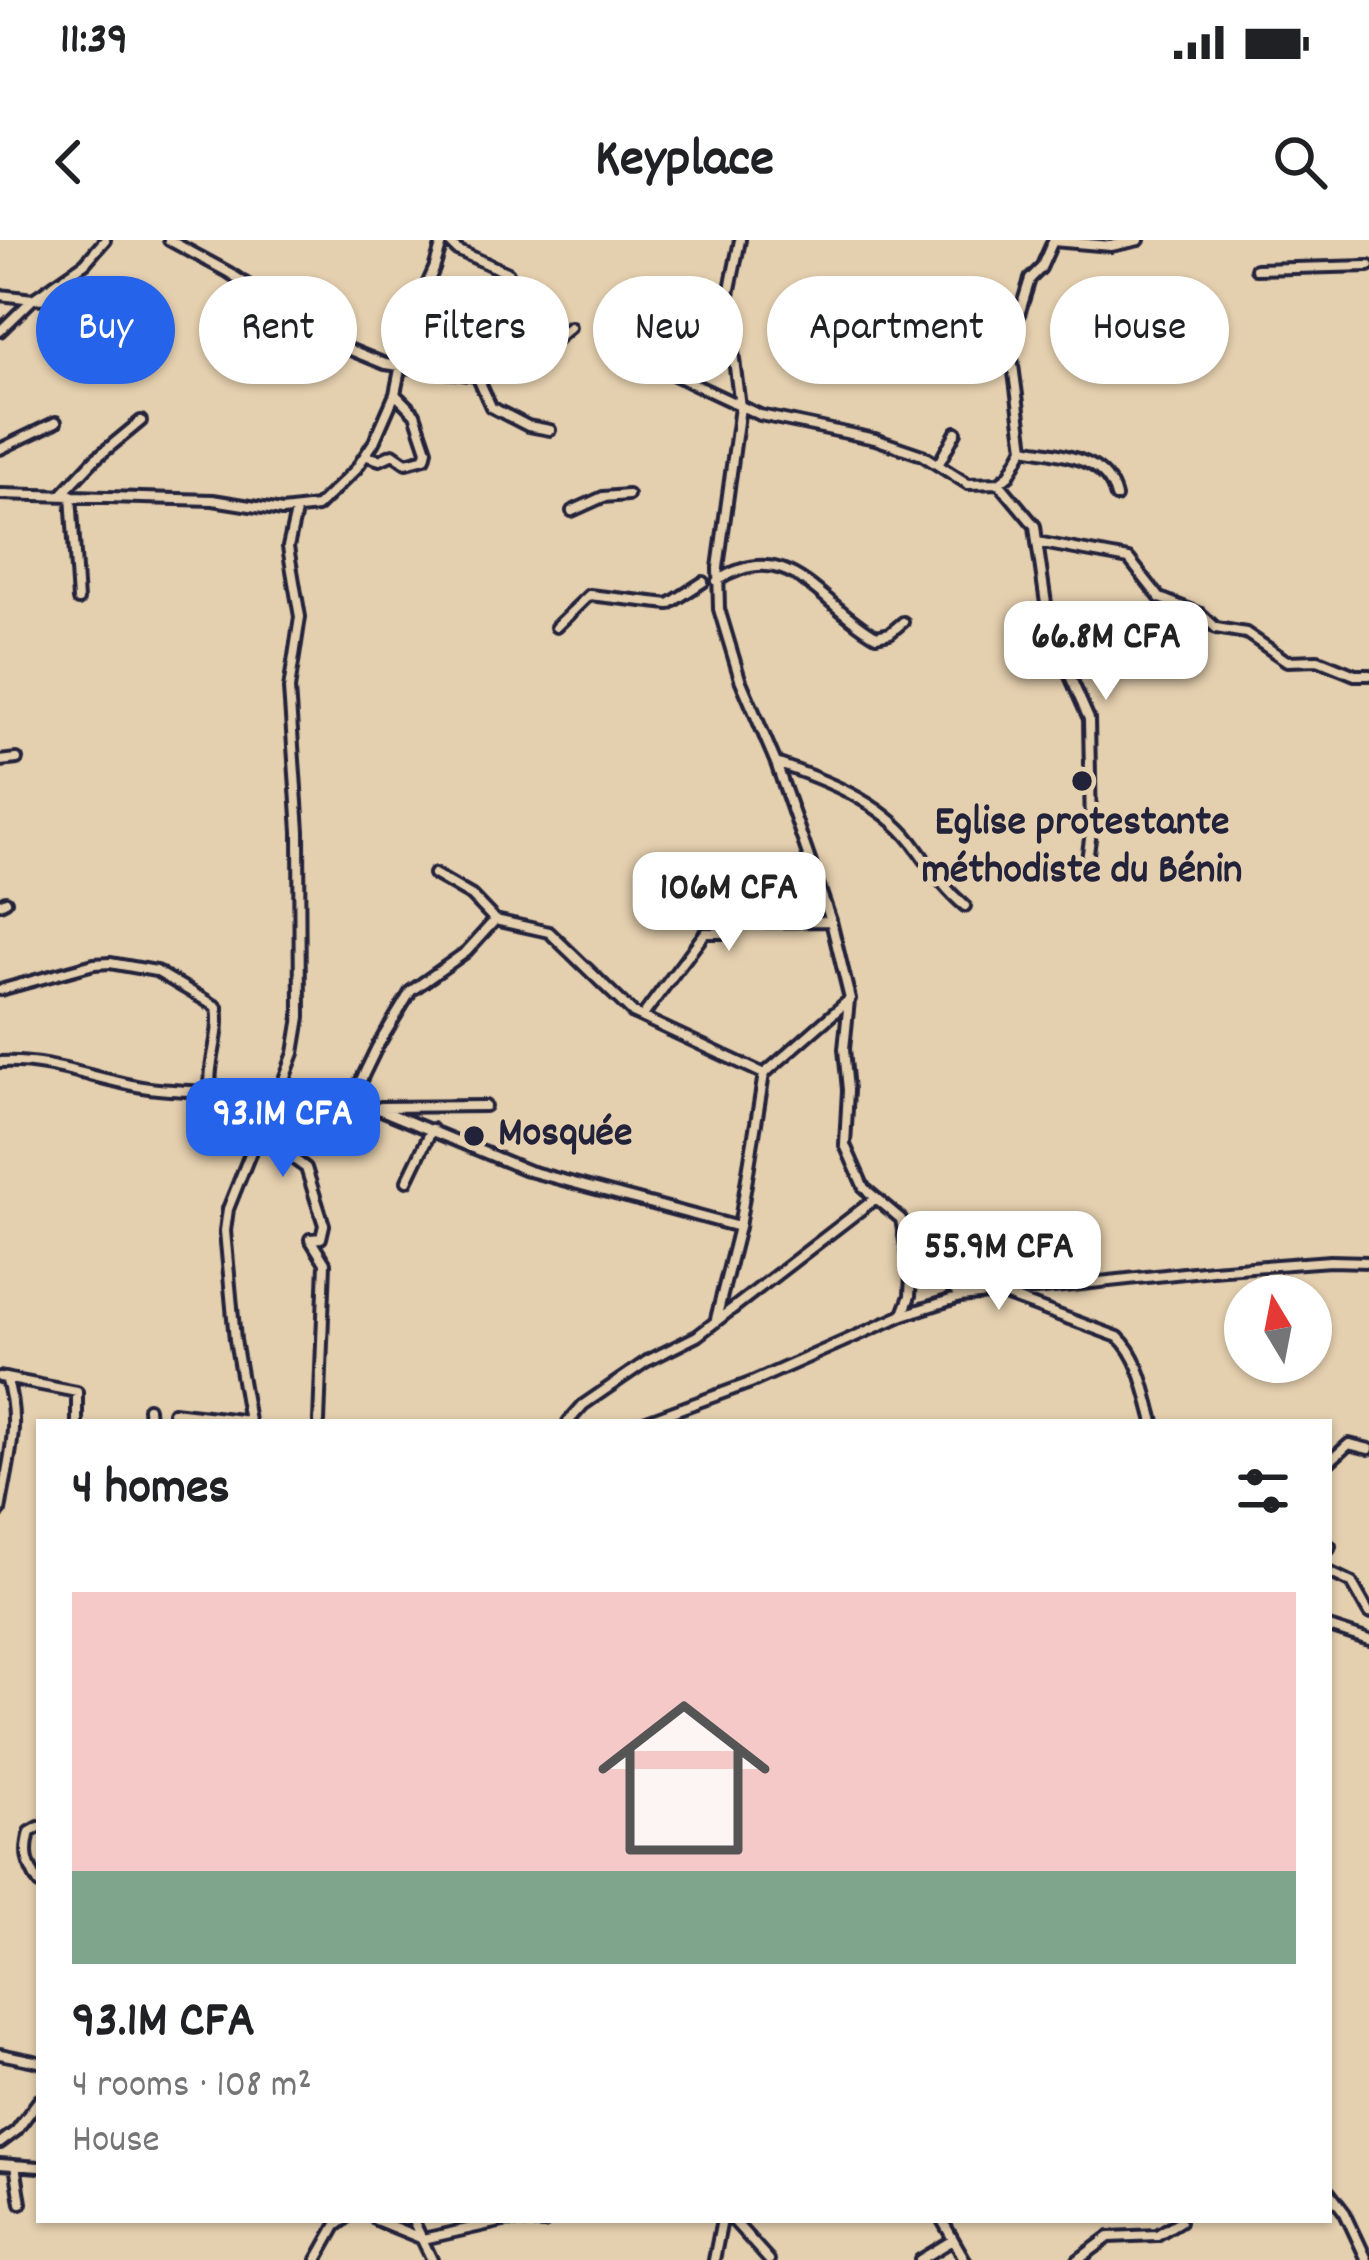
<!DOCTYPE html>
<meta charset="utf-8">
<style>
body{margin:0;font-family:Dekko,sans-serif;background:#f2f2f2;color:#202124;height:100vh;display:flex;flex-direction:column;font-size:45px;white-space:nowrap}
*{box-sizing:border-box;margin:0}
p{font-size:39px;color:#757577}
.icon{flex:none;width:66px;height:66px;fill:none;stroke:currentColor;stroke-width:2;stroke-linecap:round;stroke-linejoin:round}
.map{position:relative;flex:1;overflow:hidden}
.panel{position:absolute;left:36px;top:1179px;width:1296px;height:804px;display:flex;flex-direction:column;background:#fff;border-radius:0px;box-shadow:0 3px 9px #0004}
.panel>*{flex:none}
.guide{position:absolute;left:36px;top:36px;width:1299px;height:108px;display:flex;gap:24px}
.needle{width:78px;rotate:350deg}
.controls{position:absolute;left:1224px;top:1035px;display:grid;gap:24px}
.controls a{display:grid;place-items:center;width:108px;height:108px;border-radius:50%;background:#fff;box-shadow:0 3px 9px #0004;font-size:60px}
.price{position:absolute;translate:-50% -102px;padding:0 27px;border-radius:24px;background:#fff;color:#222;font-size:39px;line-height:78px;filter:drop-shadow(0 3px 6px #0008)}
.price::after{content:'';position:absolute;left:50%;top:72px;width:36px;height:27px;margin-left:-18px;background:inherit;clip-path:polygon(0 0,100% 0,50% 100%)}
.price.selected{background:#2563eb;color:#fff}
ul{padding:0;list-style:none}
li{display:grid;align-content:center;gap:24px;height:636px;padding:0 36px}
li+li{border-top:3px solid #e0e0e0}
li span{display:grid;place-items:center;height:372px;border-radius:0px;color:#555}
li>.icon{margin-inline-start:auto}
span .icon{width:216px;height:216px;fill:#fffc;stroke-width:1}
li b{font-size:51px}
h2{display:flex;justify-content:space-between;align-items:center;height:144px;padding:0 36px;font-size:51px}
.tag{padding:0 42px;border-radius:54px;background:#fff;box-shadow:0 3px 9px #0004;font-size:42px;line-height:108px}
.tag.selected{background:#2563eb;color:#fff}
.status{display:flex;justify-content:space-between;align-items:center;height:84px;padding:0 60px;background:#fff;direction:ltr}
.status svg{height:33px;fill:currentColor}
header{display:flex;justify-content:space-between;align-items:center;height:156px;padding:0 36px;background:#fff;font-size:54px;font-weight:700}
.map>svg:first-child{display:block}
.lines{fill:none;stroke-linecap:round;stroke-linejoin:round}
.minor-casing{stroke:#22223b;stroke-width:16}
.minor{stroke:#e4cfae;stroke-width:8}
.poi-dot{fill:#22223b;stroke:#e4cfae;stroke-width:4.5}
.labels{text-anchor:middle;dominant-baseline:central;stroke-width:10;stroke-linejoin:round;paint-order:stroke}
.poi-label{font-size:42px;font-weight:bold;fill:#22223b;stroke:#e4cfae}
</style>
<div class="status"><b>11:39</b><svg viewBox="0 0 49 12"><path d="M0 12V9h3v3zM5 12V6h3v6zM10 12V3h3v9zM15 12V0h3v12zM26 1h20v11H26zM47 4h2v5h-2z"/></svg></div>
<header><svg class="icon" aria-label="back" viewBox="0 0 24 24"><path d="M15 5l-7 7 7 7"/></svg>Keyplace<svg class="icon" aria-label="search" viewBox="0 0 24 24"><circle cx="10" cy="10" r="6"/><path d="M15 15l6 6"/></svg></header>
<div class="map">
<svg width="1369" height="2020" viewBox="0 0 1369 2020">
<rect width="100%" height="100%" fill="#e4cfae"/>
<filter id="ink" filterUnits="userSpaceOnUse"><feTurbulence type="fractalNoise" baseFrequency=".00833" numOctaves="2"/><feDisplacementMap in="SourceGraphic" scale="24" xChannelSelector="R" yChannelSelector="G"/><feConvolveMatrix kernelMatrix="1 2 1 2 8 2 1 2 1" color-interpolation-filters="sRGB"/></filter>
<g filter="url(#ink)">
<g class="lines">
<defs>
<path id="minor" d="M169 0 228 32 341 106 385 124 477 136 491 167 528 186 550 190
M447 0 457 10 508 33
M1256 29 1369 26
M0 55 33 59 85 23 105 0
M643 61 633 110 651 124 760 175 875 199 922 215 968 244 999 243 1009 235 1024 208 1011 110 1017 81 1030 39 1041 28 1053 1 1111 6 1139 0
M0 91 33 59 90 57 122 62
M477 136 548 106 570 87
M1024 208C1060 215 1106 216 1116 257
M0 209 56 182
M367 216 380 220 393 214 406 223 425 218 427 210 415 174 395 154
M938 225 956 192
M999 243 1035 286 1037 302 1129 319 1160 358 1201 374 1216 388 1246 393 1287 421 1318 420 1355 435H1369
M0 254 213 260 282 271 317 267 356 229 374 202 395 154 409 85 434 29 443 0
M62 254 95 219 141 181
M71 255 78 360
M572 271 603 257 628 255
M1037 302 1050 391 1089 479 1091 592 1086 627
M717 341C789 295 819 364 876 396L890 393 903 382
M556 387 589 355 669 364 703 342
M0 521 17 519
M776 523C823 539 880 561 912 602 930 626 942 647 965 666
M434 634 472 656 495 680
M0 664 6 661
M0 750 94 724 110 723 156 731 217 767C222 795 207 823 211 849
M849 760 844 809 848 850 845 905 864 948 901 979 911 1034 910 1056 903 1074
M642 777C663 748 685 720 705 693H725L737 682 831 681
M0 822C51 819 99 841 149 848 190 853 230 850 272 859L278 855 351 861 374 867 529 931 739 987
M278 855 294 813 300 777 299 591 289 449 300 377 288 307 296 272
M351 861 377 807 411 751 466 712 495 680 549 692 633 773 764 834
M381 867 485 866
M263 883 281 910 306 928 324 985 321 998 310 999 325 1023 319 1182
M407 941 432 889
M903 982 926 1017 960 1057
M999 1053 1118 1097C1140 1117 1146 1154 1154 1182
M716 1079 739 987 764 834 850 759 831 681 776 523 740 439 719 369 718 328 740 167 727 64 740 0
M0 1137 77 1152V1182
M148 1168 149 1182
M173 1172 249 1181
M249 1181 235 1100 225 991 228 969 272 859
M568 1182 583 1165 647 1121 697 1096 876 958
M644 1182 750 1143 903 1075 960 1057 1212 1030 1330 1021 1369 1022
M1329 1222 1349 1204 1369 1209
M0 1271C7 1225 22 1184 6 1138
M1329 1309 1330 1306
M1329 1332 1352 1343 1369 1373
M1329 1387 1369 1400
M39 1644C27 1624 24 1614 30 1592L39 1587
M0 1814 39 1822
M0 1903 16 1891 39 1860
M0 1924 39 1927
M15 1925 21 1963
M1329 1952 1345 1973 1367 2020
M376 1980 423 1999 508 1980 544 1983
M413 1980 432 2020
M733 1980 769 2020
M942 1980 965 2020
M317 2020 336 1986 344 1980
M714 2020 722 1980
M920 2020 953 2000
M1078 2020 1109 1997 1157 1995 1180 1981"/>
</defs>
<use href="#minor" class="minor-casing"/>
<use href="#minor" class="minor"/>
</g>
</g>
<g class="poi-dot">
<circle cx="1082" cy="541" r="12"/>
<circle cx="474" cy="896" r="12"/>
</g>
<g class="labels">
<g class="poi-label">
<text x="1082" y="585">Eglise protestante<tspan x="1082" dy="48">méthodiste du Bénin</tspan></text>
<text x="498" y="896" text-anchor="start">Mosquée</text>
</g>
</g>
</svg>
<div class="controls">
<a><svg class="needle" viewBox="-14 -14 28 28"><path d="M0-13l5 13h-10z" fill="#e53935"/><path d="M0 13l5-13h-10z" fill="#757577"/></svg></a>
</div>
<b class="price" style="left:1106px;top:463px">66.8M CFA</b>
<b class="price" style="left:729px;top:714px">106M CFA</b>
<b class="price selected" style="left:283px;top:940px">93.1M CFA</b>
<b class="price" style="left:999px;top:1073px">55.9M CFA</b>
<div class="guide">
<a class="tag selected">Buy</a>
<a class="tag">Rent</a>
<a class="tag">Filters</a>
<a class="tag">New</a>
<a class="tag">Apartment</a>
<a class="tag">House</a>
</div>
<section class="panel">
<h2>4 homes<svg class="icon" aria-label="filters" viewBox="0 0 24 24"><path d="M4 7h16M4 17h16"/><circle cx="9" cy="7" r="2"/><circle cx="15" cy="17" r="2"/></svg></h2>
<ul>
<li><span style="background:linear-gradient(#f6c9c9 75%,#7fa58c 0)"><svg class="icon" aria-label="home" viewBox="0 0 24 24"><path d="M3 11l9-7 9 7M6 9v11h12V9"/></svg></span><div><b>93.1M CFA</b><p>4 rooms · 108 m²</p><p>House</p></div></li>
</ul>
</section>
</div>
